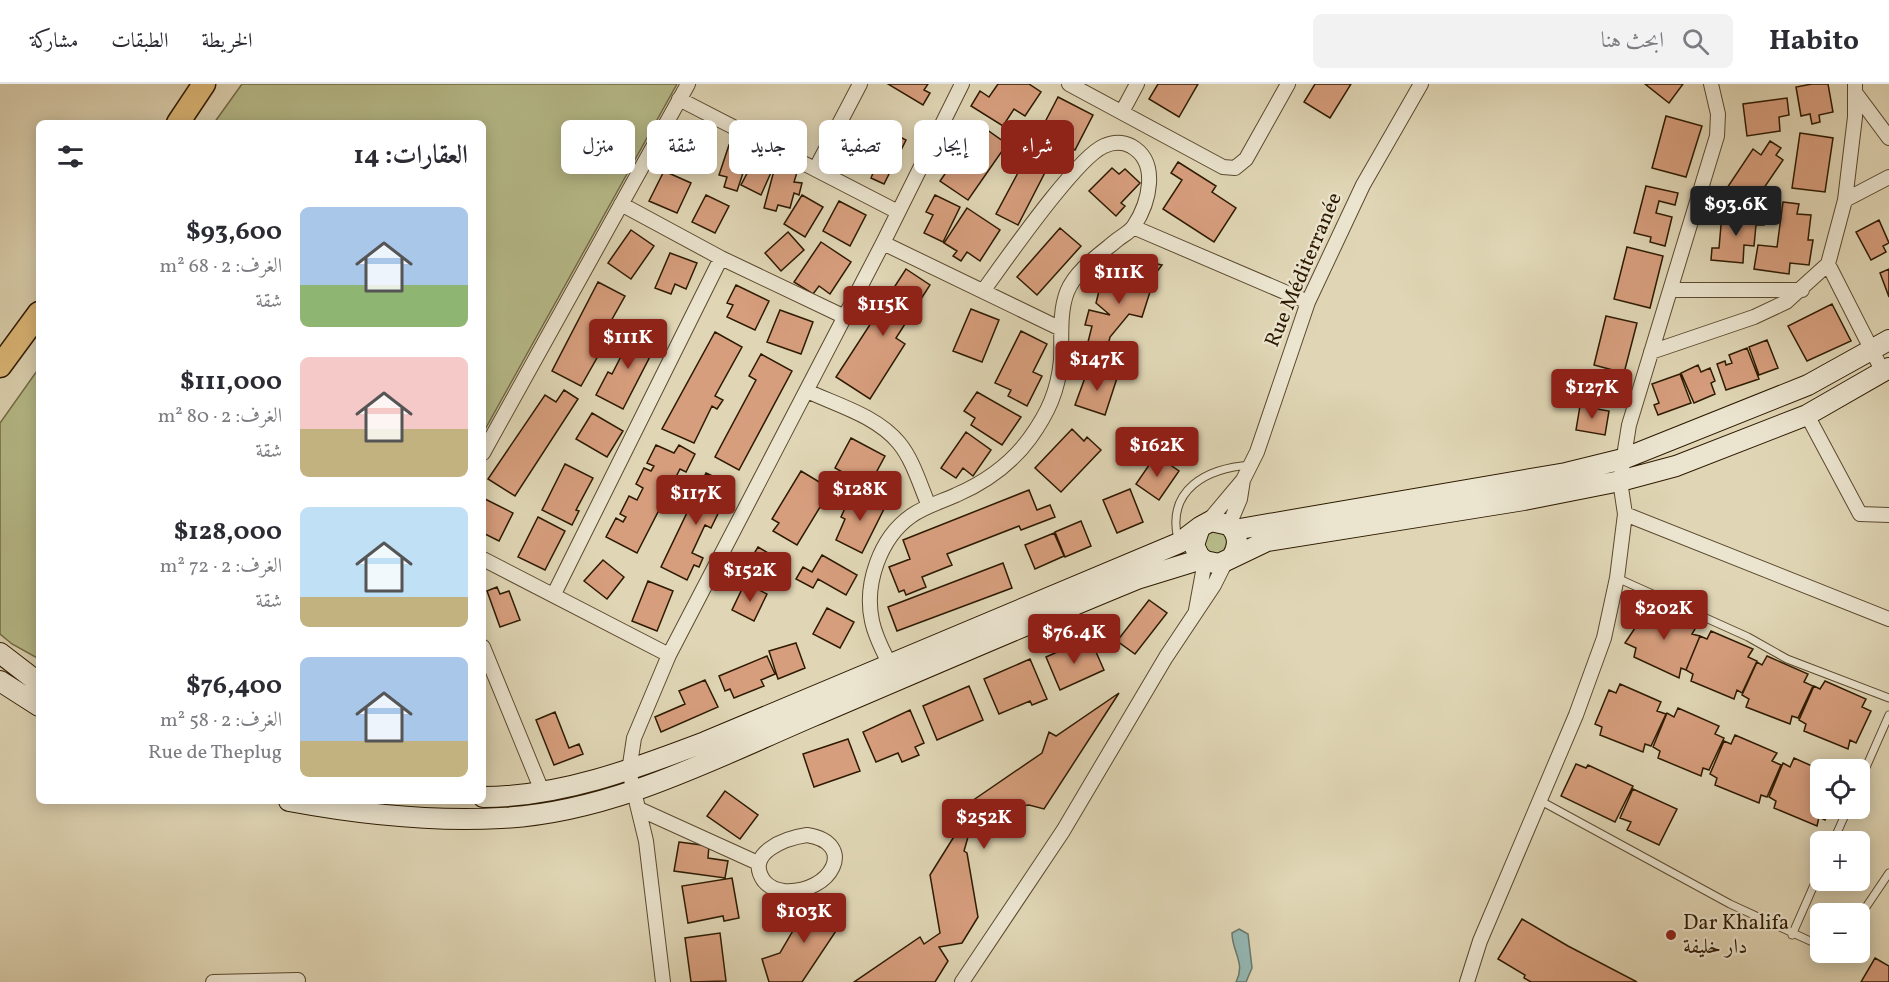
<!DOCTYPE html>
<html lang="ar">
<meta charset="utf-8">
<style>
body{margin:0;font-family:Vollkorn,Amiri,serif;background:#f2f2f3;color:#2b2b33;direction:rtl;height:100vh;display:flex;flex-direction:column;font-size:22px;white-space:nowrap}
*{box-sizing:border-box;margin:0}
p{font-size:20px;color:#7c7c81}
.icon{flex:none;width:33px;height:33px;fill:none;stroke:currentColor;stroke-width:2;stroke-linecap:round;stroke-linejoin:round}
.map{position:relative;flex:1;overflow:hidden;direction:ltr}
.side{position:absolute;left:36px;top:36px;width:450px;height:684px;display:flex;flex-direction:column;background:#fff;border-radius:9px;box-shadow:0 3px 15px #0003;direction:rtl}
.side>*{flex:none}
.banner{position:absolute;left:504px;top:36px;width:570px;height:54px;direction:rtl;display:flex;gap:12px}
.buttons{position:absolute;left:1810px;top:675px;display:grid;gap:12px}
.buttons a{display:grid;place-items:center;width:60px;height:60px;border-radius:9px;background:#fff;box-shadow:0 3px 15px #0003;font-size:30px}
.price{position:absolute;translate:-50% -51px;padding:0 14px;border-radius:6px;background:#8f2418;color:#fff;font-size:20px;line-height:39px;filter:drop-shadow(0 2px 3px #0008)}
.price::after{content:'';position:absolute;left:50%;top:36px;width:18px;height:14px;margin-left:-9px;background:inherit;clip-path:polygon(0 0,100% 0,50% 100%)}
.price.selected{background:#222;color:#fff}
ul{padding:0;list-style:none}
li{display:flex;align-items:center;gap:18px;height:150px;padding:0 18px}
li span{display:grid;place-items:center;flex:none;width:168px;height:120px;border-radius:9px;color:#555}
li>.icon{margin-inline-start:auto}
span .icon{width:72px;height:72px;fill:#fffc;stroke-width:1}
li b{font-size:26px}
h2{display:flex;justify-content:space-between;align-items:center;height:72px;padding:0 18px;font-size:26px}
.pill{padding:0 21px;border-radius:9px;background:#fff;box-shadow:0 3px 15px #0003;font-size:21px;line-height:54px}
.pill.selected{background:#8f2418;color:#fff}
header{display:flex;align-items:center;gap:36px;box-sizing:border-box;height:84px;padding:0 30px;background:#fff;border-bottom:2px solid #e1e1e2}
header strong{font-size:28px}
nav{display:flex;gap:33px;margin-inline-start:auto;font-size:21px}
.search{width:420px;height:54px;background:#f2f2f3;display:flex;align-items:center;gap:15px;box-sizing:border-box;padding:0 21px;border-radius:9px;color:#7c7c81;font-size:22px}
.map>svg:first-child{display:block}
.green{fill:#b7bc8a;stroke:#726b46;stroke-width:1.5}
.water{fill:#95b8b4;stroke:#6b796c;stroke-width:1.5}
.building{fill:#d79e7d;stroke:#2d1a01;stroke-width:1.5}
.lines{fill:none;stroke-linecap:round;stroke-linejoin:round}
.lane-casing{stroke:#5a492e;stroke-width:9}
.street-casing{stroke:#5a492e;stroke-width:16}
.secondary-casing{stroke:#2d1a01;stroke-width:22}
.primary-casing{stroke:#2d1a01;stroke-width:25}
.lane{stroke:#ebe4cf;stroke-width:7}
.street{stroke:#ebe4cf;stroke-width:14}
.secondary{stroke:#ebe4cf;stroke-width:20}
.primary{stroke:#e0bb7a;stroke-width:22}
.poi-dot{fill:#8f2418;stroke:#ebe4cf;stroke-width:2}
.labels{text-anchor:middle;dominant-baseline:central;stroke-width:4.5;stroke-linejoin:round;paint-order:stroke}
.street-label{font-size:21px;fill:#2d1a01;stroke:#ebe4cf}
.poi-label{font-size:21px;fill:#2d1a01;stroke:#ebe4cf;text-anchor:start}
</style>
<header>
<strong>Habito</strong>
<div class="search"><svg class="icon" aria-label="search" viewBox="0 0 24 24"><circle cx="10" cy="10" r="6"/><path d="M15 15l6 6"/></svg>ابحث هنا</div>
<nav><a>الخريطة</a><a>الطبقات</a><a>مشاركة</a></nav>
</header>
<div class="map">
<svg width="1889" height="898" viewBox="0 0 1889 898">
<rect width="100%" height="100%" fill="#e0d6b5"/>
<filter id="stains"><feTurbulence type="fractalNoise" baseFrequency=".00333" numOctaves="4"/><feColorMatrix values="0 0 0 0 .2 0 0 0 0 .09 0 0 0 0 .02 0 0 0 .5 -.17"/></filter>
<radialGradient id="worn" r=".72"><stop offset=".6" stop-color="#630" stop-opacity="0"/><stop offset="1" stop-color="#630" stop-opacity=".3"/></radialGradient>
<path class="green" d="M242 0H677L483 349V39H214Z
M39 284V575L12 560 0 550V339Z
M1216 446 1228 451 1229 464 1219 472 1208 468 1204 460 1208 449Z"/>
<path class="water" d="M1239 845 1248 850 1252 884 1246 898H1236C1246 879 1232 868 1232 849Z"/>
<path class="building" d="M888 0H928L924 6 930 9 923 21Z
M998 0H1029L1041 8 1025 32 1014 25 1003 42 971 22 980 7 989 13Z
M1158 0H1198L1179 33 1149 15Z
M1315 0H1351L1330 34 1304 18Z
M1645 0H1683L1669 19Z
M1812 0H1828L1833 28 1819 31 1820 38 1812 40 1810 30 1801 32 1796 3Z
M1058 13 1093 31 1075 66 1035 46 1039 37 1044 40Z
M1787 14 1789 31 1779 33 1780 47 1747 52 1743 20Z
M1666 32 1702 42 1686 93 1652 84Z
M976 38 1007 60 968 116 940 97 947 87 951 89 957 80 950 76 957 67 961 70 971 55 966 52Z
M688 40 716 52 706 74 701 72 697 81 674 71Z
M887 46 906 56 884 100 871 94 873 89 867 86Z
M1800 49 1833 54 1825 108 1792 104Z
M1036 55 1068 72 1065 79 1053 73 1018 141 996 130Z
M1770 57 1781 64 1776 71 1783 76 1753 120 1727 104 1753 65 1761 71Z
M729 61 750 68 737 107 724 103 727 93 719 91Z
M755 74 773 84 761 111 741 101Z
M1178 78 1216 102 1212 108 1236 124 1214 158 1163 125 1182 96 1171 89Z
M776 79 798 85 794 98 802 99 799 111 794 109 790 124 778 121 776 127 764 124Z
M1112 84 1119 90 1125 85 1140 99 1121 119 1125 122 1116 132 1089 107Z
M664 87 691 99 677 129 649 117Z
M1646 102 1678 109 1675 121 1659 117 1656 129 1672 133 1665 162 1650 158 1651 153 1634 149Z
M706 111 729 122 715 149 692 138Z
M802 111 823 123 805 153 784 140Z
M935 111 960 123 943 158 924 149 933 131 926 128Z
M839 117 866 131 850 162 823 147Z
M1783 118 1799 120 1797 130 1811 131 1808 156H1813L1809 181 1790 179 1789 190 1754 185 1758 161 1777 163Z
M967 124 1000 146 980 177 967 168 961 177 953 172 957 167 944 159Z
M1745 129 1765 131 1764 141H1756L1754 162 1744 161 1743 179 1711 176 1712 164H1719L1722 130 1745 132Z
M1879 136 1889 159 1883 162 1886 168 1871 176 1856 148Z
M1060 144 1081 162 1037 211 1017 193Z
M631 146 654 162 631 195 608 179Z
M788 148 804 166 781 187 765 169Z
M821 158 851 178 830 210 819 202 813 210 794 198Z
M1627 163 1663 172 1650 224 1614 215Z
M670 169 697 179 686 205 675 200 671 210 655 204Z
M1135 175 1162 181 1156 189 1142 233 1129 230 1110 253 1104 278 1095 276 1093 284 1086 282 1088 273 1085 270 1092 242 1085 241 1089 226 1110 231 1096 219 1100 203 1120 183 1129 185Z
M906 185 930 201 896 254 905 260 870 315 836 293Z
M1889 185V213L1880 189Z
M598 198 625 212 601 255 606 258 581 302 552 287Z
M736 201 769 217 755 246 727 233 733 221 727 219Z
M1832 220 1851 257 1807 277 1788 242Z
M971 225 999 236 982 278 953 267Z
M780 226 813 238 801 270 767 258Z
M1606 232 1637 239 1624 289 1594 281Z
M635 245 658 257 623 325 596 311 608 288 612 290Z
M1021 247 1047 260 1033 288 1042 292 1027 322 1008 312 1011 306 995 299Z
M715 248 742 263 715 312 723 316 717 325 712 322 694 359 662 345Z
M1767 256 1778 284 1759 291 1749 263Z
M1747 264 1759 295 1726 306 1717 280 1725 277 1726 281 1732 279 1729 271Z
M761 270 792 287 739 386 715 373 756 296 749 292Z
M1698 281 1701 288 1710 284 1715 297 1711 299 1715 310 1694 319 1681 289Z
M1099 285 1118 291 1105 331 1075 321 1086 291 1096 294Z
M1680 290 1691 319 1658 331 1654 321 1659 319 1652 300Z
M564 306 578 315 515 412 488 395 545 311 556 318Z
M977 308 1021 333 1002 361 971 341 975 334 964 327Z
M1580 322 1609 327 1605 351 1576 346Z
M592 329 623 347 607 373 576 355Z
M1072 345 1084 357 1087 353 1101 366 1061 408 1035 384Z
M966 348 991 366 973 392 963 384 956 394 941 384Z
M851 354 885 372 877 387 899 398 890 415 835 384Z
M656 361 674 369 679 361 695 370 686 388 680 385 637 469 606 453 616 434 623 438 626 433 620 430 629 412 637 416 643 404 636 400 644 384 651 387 654 382 647 379Z
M1156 371 1179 387 1159 416 1136 400Z
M565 380 593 394 576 426 579 427 572 441 542 426Z
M801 387 831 405 797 461 773 447 779 439 772 435Z
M706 389 732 401 711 444 705 441 692 469 703 474 699 483 694 481 687 496 661 483Z
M1130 405 1143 438 1117 449 1103 416Z
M1029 406 1037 426 1050 421 1055 433 1021 446 1019 442 947 470 952 481 922 493 926 503 906 511 904 506 899 508 889 483 910 475 903 456Z
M852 409 876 421 879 415 887 419 862 469 836 456 845 435 841 433Z
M483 414 513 429 499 457 483 449Z
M538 433 565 447 545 486 518 473Z
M1081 437 1091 462 1065 473 1055 448Z
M1054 449 1064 472 1035 485 1025 461Z
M758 463 790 482 777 502 746 483Z
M822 471 857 491 846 511 818 495 813 504 796 495 803 483 812 488Z
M603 476 624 493 607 515 584 497Z
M1003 479 1012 504 897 547 888 523Z
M648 497 673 507 657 547 632 537Z
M749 501 767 510 754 537 732 526 742 505 746 507Z
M497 503 500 510 509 507 520 536 500 543 487 507Z
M1149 516 1167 529 1135 570 1117 557Z
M827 524 854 538 840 564 813 550Z
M1657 524 1698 540 1692 550 1700 552 1686 586 1681 584 1679 594 1634 573 1636 564 1625 559 1639 538 1636 535 1642 528 1652 532Z
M1711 547 1753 565 1748 573 1757 577 1742 609 1737 606 1734 615 1691 597 1693 590 1686 586 1700 552 1707 555Z
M1080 558 1083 563 1092 559 1104 586 1060 606 1046 573Z
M796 559 805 584 778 595 769 567Z
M767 572 775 590 761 596 764 602 734 614 730 605 725 607 719 592Z
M1767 572 1808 590 1804 598 1813 602 1798 634 1792 632 1790 640 1746 623 1749 615 1742 611 1757 578 1762 581Z
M1030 575 1047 615 1032 621 1030 617 999 630 984 595Z
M705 596 718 623 661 648 655 633 685 620 679 607Z
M1825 597 1866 615 1862 623 1871 627 1856 659 1850 656 1848 665 1804 647 1806 640 1799 636 1814 602 1820 605Z
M1620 600 1661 618 1657 627 1666 630 1651 662 1645 660 1643 668 1600 651 1602 643 1595 640 1609 606 1616 609Z
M969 602 983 636 937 656 923 622Z
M1119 609 1044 725 1029 721 1014 723 1018 744 968 753 964 767 967 769 978 833 962 859 939 863 948 877 935 898H854L920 853 924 860 940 849 930 791 970 727 969 719 1042 669 1049 648 1056 652Z
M1678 624 1719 642 1715 650 1724 654 1709 686 1703 684 1701 692 1658 674 1660 667 1653 663 1667 629 1674 633Z
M910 626 924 659 915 663 919 671 902 678 898 669 876 678 863 648Z
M555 628 569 664 579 660 583 670 554 681 536 636Z
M1735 651 1777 669 1772 677 1781 681 1767 713 1761 711 1759 719 1715 701 1717 694 1710 690 1724 657 1731 660Z
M848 655 860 687 814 703 803 670Z
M1794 674 1821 686V724H1830L1825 736 1819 733 1817 742 1774 724 1776 717 1769 713 1783 679 1790 683Z
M1576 680 1586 684 1588 681 1633 702 1615 738 1561 712Z
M1633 705 1677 725 1659 761 1627 746 1631 738 1620 734Z
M725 707 758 731 740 755 707 732Z
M679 758 709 762 708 774 728 777 725 794 674 787Z
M732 794 739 834 724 837 723 832 688 839 682 802Z
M819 817 825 821 833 819 840 841 802 898H769L762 875 780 869 801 833 798 823Z
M1522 835 1568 862 1637 898H1531L1524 894 1525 891 1498 875Z
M720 849 726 897 691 898 685 854Z
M1875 874 1889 882V898H1861Z"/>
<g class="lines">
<defs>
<path id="lane" d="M1178 456C1166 405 1207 384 1251 381
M1617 494 1748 553 1787 575 1889 614
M1860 697 1889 631
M1539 716 1730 820 1821 862
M1833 758 1848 724
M1860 832 1889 789
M1792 851 1821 785"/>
<path id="street" d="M1069 0 1223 83 1235 84 1246 75 1288 0
M1857 11 1889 54
M679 15 898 128
M1122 28 1137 0
M816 84 860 0
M1845 116 1889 93
M621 120 721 174 845 233
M1133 143 1308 218
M883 159 1061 245
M1828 180 1883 288
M1671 206H1802
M1651 268 1754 233 1786 218 1828 180 1845 116 1855 33V0
M807 307C837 321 877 332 899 359 913 376 920 401 929 422
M1807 331 1860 430 1889 431
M483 369 688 0
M1625 430 1889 535
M1206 440 1243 396 1257 368 1308 218 1363 101 1421 0
M1229 441 1240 415 1243 396
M483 475 669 571
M554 510 721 174
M1196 526 1205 477
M483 563 542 707
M889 579C882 565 875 552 872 537 864 500 880 454 911 432 925 422 941 418 956 411 986 398 1011 380 1030 354 1048 329 1058 307 1061 276 1062 254 1059 229 1067 208 1076 186 1099 171 1117 156 1122 152 1130 148 1134 142 1149 119 1160 78 1131 62 1123 58 1113 58 1104 62 1076 74 1005 177 983 207
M639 725 758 779
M807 751C858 759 832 810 784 807 776 806 769 803 764 797 744 769 786 754 807 751Z
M213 898 298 896
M663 898 646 757 629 687 634 654 669 571 883 159 962 0
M962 898 1063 747 1166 573 1214 501 1226 477
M1467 898 1480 857 1576 631 1604 554 1617 494 1625 430 1620 397 1629 341 1717 52 1718 30 1711 0"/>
<path id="secondary" d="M1234 446 1566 389 1623 375 1808 301 1889 256
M1232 473C1239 462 1239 451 1229 441L1211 437 1200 443 1194 461 1199 472 1205 477 1219 480 1267 457 1524 416 1620 397 1676 382 1807 331 1889 284
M0 569 39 599
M0 597 39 622
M483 713C560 713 634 685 705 658L1179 459 1200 443
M289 717C359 730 430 738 501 734 610 729 713 675 811 633 919 587 1027 540 1137 495L1202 475"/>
<path id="primary" d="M178 39 204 0
M0 282 39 229"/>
</defs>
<use href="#lane" class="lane-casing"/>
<use href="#street" class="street-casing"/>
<use href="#secondary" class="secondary-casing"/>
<use href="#primary" class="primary-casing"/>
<use href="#lane" class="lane"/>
<use href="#street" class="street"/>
<use href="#secondary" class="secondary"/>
<use href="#primary" class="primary"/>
</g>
<circle class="poi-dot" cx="1671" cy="851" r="6"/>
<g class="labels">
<g class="street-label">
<text transform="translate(1304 186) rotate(-67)">Rue Méditerranée</text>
</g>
<g class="poi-label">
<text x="1683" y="839">Dar Khalifa<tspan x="1683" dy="24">دار خليفة</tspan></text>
</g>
</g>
<rect width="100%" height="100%" filter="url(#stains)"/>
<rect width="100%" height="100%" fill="url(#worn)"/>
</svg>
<div class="buttons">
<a><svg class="icon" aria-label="locate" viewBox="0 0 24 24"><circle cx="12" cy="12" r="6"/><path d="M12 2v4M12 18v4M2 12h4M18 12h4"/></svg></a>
<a>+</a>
<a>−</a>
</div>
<b class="price selected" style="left:1736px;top:153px">$93.6K</b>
<b class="price" style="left:1119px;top:221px">$111K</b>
<b class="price" style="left:883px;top:253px">$115K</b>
<b class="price" style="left:628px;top:286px">$111K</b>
<b class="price" style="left:1097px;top:308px">$147K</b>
<b class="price" style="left:1592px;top:336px">$127K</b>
<b class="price" style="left:1157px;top:394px">$162K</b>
<b class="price" style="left:860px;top:438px">$128K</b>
<b class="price" style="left:696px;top:442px">$117K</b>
<b class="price" style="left:750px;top:519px">$152K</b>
<b class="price" style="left:1664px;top:557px">$202K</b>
<b class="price" style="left:1074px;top:581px">$76.4K</b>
<b class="price" style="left:984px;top:766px">$252K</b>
<b class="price" style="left:804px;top:860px">$103K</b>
<div class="banner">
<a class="pill selected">شراء</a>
<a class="pill">إيجار</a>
<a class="pill">تصفية</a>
<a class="pill">جديد</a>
<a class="pill">شقة</a>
<a class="pill">منزل</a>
</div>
<section class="side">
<h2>العقارات: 14<svg class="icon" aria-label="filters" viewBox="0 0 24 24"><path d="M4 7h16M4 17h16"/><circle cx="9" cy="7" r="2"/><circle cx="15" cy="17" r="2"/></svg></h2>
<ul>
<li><span style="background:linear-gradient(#a9c7e8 65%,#8fb573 0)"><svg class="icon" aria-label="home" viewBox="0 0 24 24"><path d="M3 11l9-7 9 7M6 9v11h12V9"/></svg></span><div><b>$93,600</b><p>الغرف: 2 · 68 m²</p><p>شقة</p></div></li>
<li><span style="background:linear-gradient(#f6c9c9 60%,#c2b280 0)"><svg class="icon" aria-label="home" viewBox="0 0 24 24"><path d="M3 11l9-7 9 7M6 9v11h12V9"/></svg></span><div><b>$111,000</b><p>الغرف: 2 · 80 m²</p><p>شقة</p></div></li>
<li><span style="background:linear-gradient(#bfe0f5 75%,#c2b280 0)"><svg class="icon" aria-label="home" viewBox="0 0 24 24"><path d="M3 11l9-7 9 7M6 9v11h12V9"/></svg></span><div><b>$128,000</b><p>الغرف: 2 · 72 m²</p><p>شقة</p></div></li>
<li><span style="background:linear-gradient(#a9c7e8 70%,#c2b280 0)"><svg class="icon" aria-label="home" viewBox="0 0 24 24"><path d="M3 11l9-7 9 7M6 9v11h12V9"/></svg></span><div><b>$76,400</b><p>الغرف: 2 · 58 m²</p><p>Rue de Theplug</p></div></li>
</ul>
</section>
</div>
